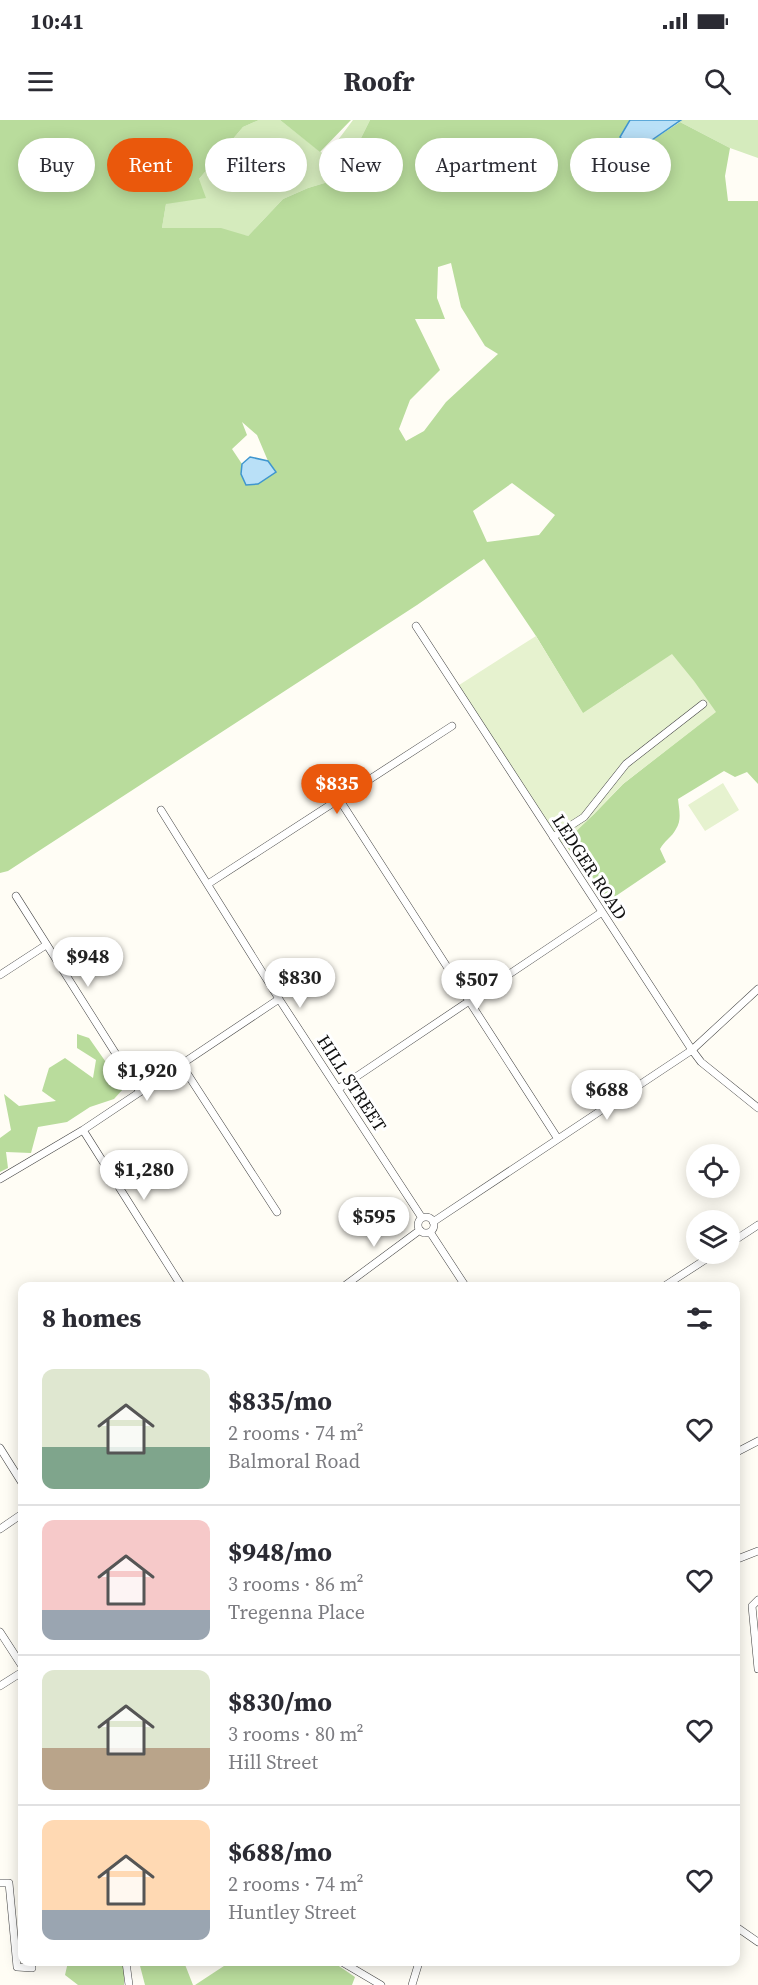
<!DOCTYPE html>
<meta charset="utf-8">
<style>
body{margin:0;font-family:"Source Serif 4",serif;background:#f7f7f7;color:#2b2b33;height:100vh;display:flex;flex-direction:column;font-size:22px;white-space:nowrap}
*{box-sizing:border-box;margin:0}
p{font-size:20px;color:#7c7c81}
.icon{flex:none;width:33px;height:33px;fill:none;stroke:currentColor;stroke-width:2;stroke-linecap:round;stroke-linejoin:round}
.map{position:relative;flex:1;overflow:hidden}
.sheet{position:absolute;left:18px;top:1162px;width:722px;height:684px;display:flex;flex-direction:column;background:#fff;border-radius:12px;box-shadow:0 3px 15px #0003}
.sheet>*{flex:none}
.banner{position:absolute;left:18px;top:18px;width:723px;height:54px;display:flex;gap:12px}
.buttons{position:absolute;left:686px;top:1024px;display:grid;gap:12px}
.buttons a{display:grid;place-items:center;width:54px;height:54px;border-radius:50%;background:#fff;box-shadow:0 3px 15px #0003;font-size:30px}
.price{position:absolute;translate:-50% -51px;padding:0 14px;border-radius:21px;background:#fff;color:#222;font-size:20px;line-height:39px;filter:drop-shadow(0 2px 3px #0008)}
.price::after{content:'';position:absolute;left:50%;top:36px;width:18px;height:14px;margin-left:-9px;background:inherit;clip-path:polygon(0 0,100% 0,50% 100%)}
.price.current{background:#ea580c;color:#fff}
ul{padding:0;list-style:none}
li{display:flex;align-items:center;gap:18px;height:150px;padding:0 24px}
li+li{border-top:2px solid #e1e1e2}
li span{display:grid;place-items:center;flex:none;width:168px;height:120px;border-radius:12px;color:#555}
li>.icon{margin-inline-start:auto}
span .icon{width:72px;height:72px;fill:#fffc;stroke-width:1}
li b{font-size:26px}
h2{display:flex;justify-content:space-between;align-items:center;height:72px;padding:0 24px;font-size:26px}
.pill{padding:0 21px;border-radius:27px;background:#fff;box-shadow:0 3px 15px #0003;font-size:21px;line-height:54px}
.pill.current{background:#ea580c;color:#fff}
.status{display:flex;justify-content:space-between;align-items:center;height:42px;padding:0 30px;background:#fff;direction:ltr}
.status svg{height:16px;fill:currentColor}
header{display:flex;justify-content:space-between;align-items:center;height:78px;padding:0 24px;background:#fff;font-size:27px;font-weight:700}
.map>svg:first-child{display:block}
.green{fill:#d5ebbd}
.forest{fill:#b9dc9c;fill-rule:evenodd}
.pitch{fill:#e6f2cf}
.water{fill:#b9e0f7;stroke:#3f96cf;stroke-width:1.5}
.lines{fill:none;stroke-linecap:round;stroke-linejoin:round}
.street-casing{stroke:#444;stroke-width:8}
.street{stroke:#fff;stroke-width:7}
.labels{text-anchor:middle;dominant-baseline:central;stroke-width:6;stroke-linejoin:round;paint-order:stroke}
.street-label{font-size:18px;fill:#111;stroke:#fff}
</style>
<div class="status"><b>10:41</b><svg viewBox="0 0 49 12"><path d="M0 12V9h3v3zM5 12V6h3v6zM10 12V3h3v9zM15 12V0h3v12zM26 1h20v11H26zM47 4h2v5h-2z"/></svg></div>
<header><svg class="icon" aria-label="menu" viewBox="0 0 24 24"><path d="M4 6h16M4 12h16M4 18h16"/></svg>Roofr<svg class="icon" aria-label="search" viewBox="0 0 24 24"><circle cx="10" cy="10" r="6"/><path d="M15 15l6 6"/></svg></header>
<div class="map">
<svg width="758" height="1865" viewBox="0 0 758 1865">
<rect width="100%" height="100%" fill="#fffdf5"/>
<path class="green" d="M259 0H280L326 36 353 0H370L341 58 308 68 283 79 248 116 162 108 166 84 199 59 243 7Z
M681 0H758V38L730 28 680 2Z"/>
<path class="forest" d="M0 0H259L243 7 199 59 206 78 166 84 162 108H221L248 116 283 79 308 68 341 58 370 0H630L620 17 633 33 680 2 730 28 725 56 728 81H758V664L747 652 735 657 724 651 678 679C679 689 682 700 676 709 672 717 664 721 660 729L666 742 604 784 564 722 594 694 623 664 715 592 630 562 583 594 536 516 484 439 417 485 8 751 0 753ZM451 143 461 187 485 226 498 234 446 282 424 311 406 321 399 309 410 280 440 250 415 199H445L437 178 438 147ZM242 302 257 315 268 341 276 352 241 354 242 344 232 329 247 315ZM512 363 555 395 539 415 487 422 473 391Z
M280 0H351L320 32Z
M77 914 89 918 124 968 114 979 90 987 67 1002 38 1007 31 1033 6 1032 8 1048 0 1052V1018L11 1010 4 974 19 986 56 981 42 971 49 948 65 938 93 958 96 940 77 928Z
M68 1842H122L124 1848V1865H78L65 1855Z
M139 1842H184L193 1865H145Z
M230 1842H333L355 1857 352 1865H195Z"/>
<path class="pitch" d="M536 516 583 593 672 534 694 561 716 592 623 664 594 694 560 727 456 567Z
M723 663 739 690 705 711 688 685Z"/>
<path class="water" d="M630 0H681L633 33 620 17Z
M250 337 268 341 276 352 258 364 246 365 241 354 242 344Z"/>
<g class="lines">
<defs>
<path id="street" d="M416 506 692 930 701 942 758 988
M339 679 558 1019
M161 690 279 879 422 1098
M553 717 584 697 626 644 703 584
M208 764 452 606
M16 776 140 972
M0 855 46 825
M181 944 277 1092
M338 969 602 792
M83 1010 182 1167
M0 1059 83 1010 279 879
M418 1105a8 8 0 1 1 16 0a8 8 0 1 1-16 0Z
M433 1102 692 930 758 869
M430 1112 466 1167
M729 1124 758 1105
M343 1167 420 1110
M663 1167 714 1134
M0 1328 22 1363
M735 1333 758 1321
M0 1409 22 1394
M735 1440 758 1431
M758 1480 752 1486 758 1549
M0 1512 22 1546
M0 1566 22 1552
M0 1763H9L17 1847 32 1848
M735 1806 758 1822
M126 1842 129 1865
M342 1842 381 1865
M412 1865 419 1842"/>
</defs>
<use href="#street" class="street-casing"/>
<use href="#street" class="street"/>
</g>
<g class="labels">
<g class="street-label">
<text transform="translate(590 747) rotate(57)">LEDGER ROAD</text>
<text transform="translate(352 963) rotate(57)">HILL STREET</text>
</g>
</g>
</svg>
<div class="buttons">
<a><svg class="icon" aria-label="locate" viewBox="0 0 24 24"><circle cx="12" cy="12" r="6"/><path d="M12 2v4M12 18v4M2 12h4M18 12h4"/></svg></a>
<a><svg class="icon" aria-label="layers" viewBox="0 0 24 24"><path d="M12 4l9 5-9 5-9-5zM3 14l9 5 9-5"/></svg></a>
</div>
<b class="price current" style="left:337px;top:695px">$835</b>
<b class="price" style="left:88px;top:868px">$948</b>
<b class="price" style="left:300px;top:889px">$830</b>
<b class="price" style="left:477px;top:891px">$507</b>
<b class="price" style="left:147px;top:982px">$1,920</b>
<b class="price" style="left:607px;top:1001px">$688</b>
<b class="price" style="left:144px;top:1081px">$1,280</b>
<b class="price" style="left:374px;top:1128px">$595</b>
<div class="banner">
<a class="pill">Buy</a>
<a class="pill current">Rent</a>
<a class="pill">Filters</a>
<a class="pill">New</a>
<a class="pill">Apartment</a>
<a class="pill">House</a>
</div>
<section class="sheet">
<h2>8 homes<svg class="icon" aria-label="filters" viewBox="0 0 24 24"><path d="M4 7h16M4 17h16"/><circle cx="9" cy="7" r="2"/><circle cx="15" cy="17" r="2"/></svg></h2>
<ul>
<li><span style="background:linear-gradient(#dfe7d0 65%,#7fa58c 0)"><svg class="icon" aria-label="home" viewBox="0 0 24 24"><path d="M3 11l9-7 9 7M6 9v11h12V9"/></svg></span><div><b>$835/mo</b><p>2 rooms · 74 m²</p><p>Balmoral Road</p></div><svg class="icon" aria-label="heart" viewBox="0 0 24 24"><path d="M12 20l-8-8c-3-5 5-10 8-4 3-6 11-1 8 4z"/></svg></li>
<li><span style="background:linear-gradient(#f6c9c9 75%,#9aa5b1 0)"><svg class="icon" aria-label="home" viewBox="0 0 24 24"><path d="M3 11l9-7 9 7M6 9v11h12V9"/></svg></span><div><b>$948/mo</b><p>3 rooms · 86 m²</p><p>Tregenna Place</p></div><svg class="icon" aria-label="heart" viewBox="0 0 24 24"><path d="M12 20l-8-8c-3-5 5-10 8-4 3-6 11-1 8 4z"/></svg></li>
<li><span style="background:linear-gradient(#dfe7d0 65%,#b9a48a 0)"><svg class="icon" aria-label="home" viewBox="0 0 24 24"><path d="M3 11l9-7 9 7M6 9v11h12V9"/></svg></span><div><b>$830/mo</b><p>3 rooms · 80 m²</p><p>Hill Street</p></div><svg class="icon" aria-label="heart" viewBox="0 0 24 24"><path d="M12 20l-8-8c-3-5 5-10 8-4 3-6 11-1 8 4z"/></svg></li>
<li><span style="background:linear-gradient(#ffd9b3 75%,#9aa5b1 0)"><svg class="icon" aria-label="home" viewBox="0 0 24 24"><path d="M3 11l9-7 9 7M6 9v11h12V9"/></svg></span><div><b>$688/mo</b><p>2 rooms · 74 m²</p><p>Huntley Street</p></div><svg class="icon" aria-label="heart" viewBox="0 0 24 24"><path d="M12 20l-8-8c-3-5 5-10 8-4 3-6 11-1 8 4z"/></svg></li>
</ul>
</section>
</div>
